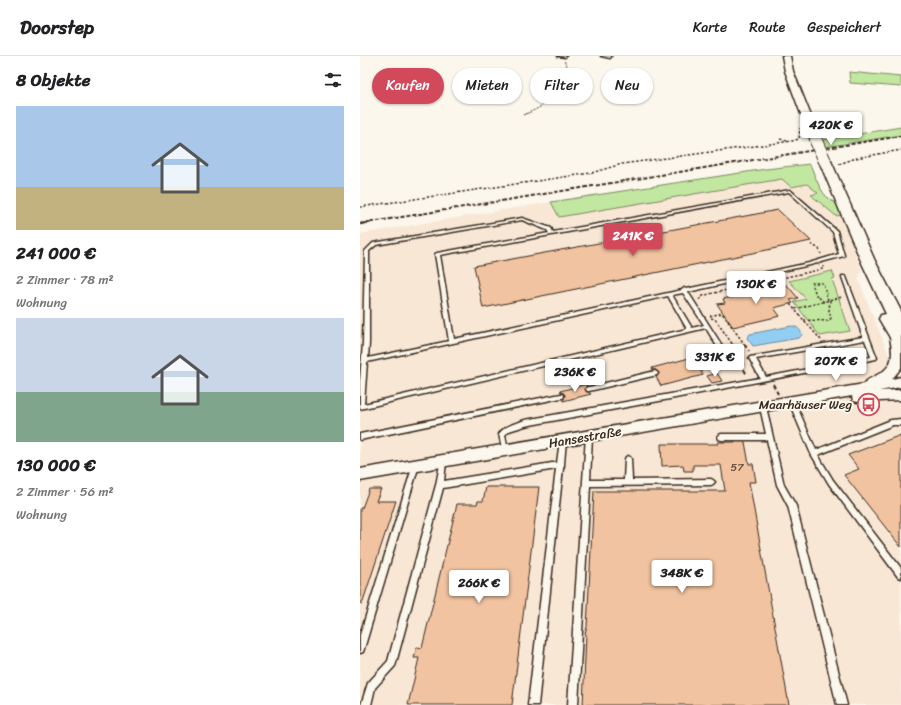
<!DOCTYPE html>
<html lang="de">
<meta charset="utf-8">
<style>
body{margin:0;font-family:Sriracha,sans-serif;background:#f2f2f2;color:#202124;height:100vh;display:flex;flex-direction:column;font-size:15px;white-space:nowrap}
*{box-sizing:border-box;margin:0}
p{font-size:13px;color:#757577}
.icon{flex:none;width:22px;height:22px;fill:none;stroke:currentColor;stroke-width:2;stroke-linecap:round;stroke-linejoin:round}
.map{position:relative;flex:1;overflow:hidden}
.panel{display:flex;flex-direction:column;background:#fff;width:360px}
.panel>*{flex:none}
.guide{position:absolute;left:12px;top:12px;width:380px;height:36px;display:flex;gap:8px}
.price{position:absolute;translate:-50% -34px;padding:0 9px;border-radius:4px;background:#fff;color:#222;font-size:13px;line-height:26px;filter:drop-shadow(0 1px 2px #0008)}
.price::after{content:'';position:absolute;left:50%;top:24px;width:12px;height:9px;margin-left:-6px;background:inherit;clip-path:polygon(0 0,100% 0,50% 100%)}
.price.current{background:#d1495b;color:#fff}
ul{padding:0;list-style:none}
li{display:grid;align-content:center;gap:8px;height:212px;padding:0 16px}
li span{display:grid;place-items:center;height:124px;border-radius:0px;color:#555}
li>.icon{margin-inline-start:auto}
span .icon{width:72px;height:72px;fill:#fffc;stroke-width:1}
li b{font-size:17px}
h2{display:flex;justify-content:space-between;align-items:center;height:48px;padding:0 16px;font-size:17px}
.pill{padding:0 14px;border-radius:18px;background:#fff;box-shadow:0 1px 3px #0004;font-size:14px;line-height:36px}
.pill.current{background:#d1495b;color:#fff}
header{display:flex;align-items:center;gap:24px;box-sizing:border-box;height:56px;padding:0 20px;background:#fff;border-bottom:1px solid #e0e0e0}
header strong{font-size:19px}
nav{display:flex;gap:22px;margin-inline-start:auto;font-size:14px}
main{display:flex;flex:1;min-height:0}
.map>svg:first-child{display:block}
.built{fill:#f8e7d5}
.green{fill:#c1e7a1;stroke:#7e8860}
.water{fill:#92cef2;stroke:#6f8c9d}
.building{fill:#f1c3a0;stroke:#3b2a1e}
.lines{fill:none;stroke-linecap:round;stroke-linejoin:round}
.service-casing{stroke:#3b2a1e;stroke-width:3}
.minor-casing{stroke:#3b2a1e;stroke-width:3}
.secondary-casing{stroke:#3b2a1e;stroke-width:3}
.path-far2{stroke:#3b2a1e;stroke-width:1;stroke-dasharray:2 1.5;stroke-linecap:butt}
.path-far1{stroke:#3b2a1e;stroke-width:1.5;stroke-dasharray:2.5 2;stroke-linecap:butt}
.path{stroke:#3b2a1e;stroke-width:2;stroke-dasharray:4.5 3;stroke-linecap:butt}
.service{fill:#fbf7ec;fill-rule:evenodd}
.minor{fill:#fbf7ec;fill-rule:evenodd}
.secondary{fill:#fbf7ec;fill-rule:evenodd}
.rail-far1{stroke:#3b2a1e;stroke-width:2;stroke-dasharray:4 2;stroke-linecap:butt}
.rail{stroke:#3b2a1e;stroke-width:2.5;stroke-dasharray:5 2.5;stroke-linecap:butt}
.secondary-bridge-casing{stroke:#3b2a1e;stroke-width:14;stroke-linecap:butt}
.secondary-bridge{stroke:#fbf7ec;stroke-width:12}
.labels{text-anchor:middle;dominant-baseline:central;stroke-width:4;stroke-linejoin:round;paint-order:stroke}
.number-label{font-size:11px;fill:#68503e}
.poi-label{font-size:13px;fill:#3b2a1e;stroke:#fbf7ec;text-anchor:end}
.street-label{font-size:13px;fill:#3b2a1e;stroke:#fbf7ec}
</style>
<header>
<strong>Doorstep</strong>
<nav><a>Karte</a><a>Route</a><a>Gespeichert</a></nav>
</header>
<main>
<section class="panel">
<h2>8 Objekte<svg class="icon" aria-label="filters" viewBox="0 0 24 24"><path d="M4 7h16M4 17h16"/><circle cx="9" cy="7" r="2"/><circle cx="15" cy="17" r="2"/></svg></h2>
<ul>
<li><span style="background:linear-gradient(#a9c7e8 65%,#c2b280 0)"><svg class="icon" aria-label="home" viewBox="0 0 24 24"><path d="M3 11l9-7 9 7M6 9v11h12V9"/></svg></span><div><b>241 000 €</b><p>2 Zimmer · 78 m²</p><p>Wohnung</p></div></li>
<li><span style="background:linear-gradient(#c9d6e8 60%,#7fa58c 0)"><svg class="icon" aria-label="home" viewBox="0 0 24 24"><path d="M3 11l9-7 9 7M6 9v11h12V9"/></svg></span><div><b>130 000 €</b><p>2 Zimmer · 56 m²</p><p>Wohnung</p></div></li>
</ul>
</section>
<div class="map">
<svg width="541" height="649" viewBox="0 0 541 649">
<rect width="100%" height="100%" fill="#fbf7ec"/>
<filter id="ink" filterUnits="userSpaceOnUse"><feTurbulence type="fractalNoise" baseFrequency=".025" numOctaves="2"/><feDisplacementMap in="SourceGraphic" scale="8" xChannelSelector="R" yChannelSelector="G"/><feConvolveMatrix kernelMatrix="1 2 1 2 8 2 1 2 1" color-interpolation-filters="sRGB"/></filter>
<g filter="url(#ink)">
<path class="built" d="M450 108 464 137 473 146 477 147 502 216 498 223 529 299 541 319V649H0V178L191 146 406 113Z"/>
<path class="green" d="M489 16 541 21V31L490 27Z
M541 71V79L464 91 462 84Z
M450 108C455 120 462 144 477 147L482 159 476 160 451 139 458 137 447 128 431 131 422 123 199 161 191 146 406 113Z
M472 215 475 222 472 223 490 275 460 280 434 246 446 243 429 225Z"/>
<path class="water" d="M431 270C438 271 440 273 442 279L439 282 393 290 387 282 390 278Z"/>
<path class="building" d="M418 154 451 185 123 252 114 210Z
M427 229 438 242 430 244 433 247 414 252 420 260 373 271 357 248 365 247 363 243Z
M333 301 334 304 332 308 338 310 343 319 301 330 296 321 299 317 296 314H293L292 312Z
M357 317 362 325 352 327 347 320Z
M227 328 225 334 231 338 203 345 205 339 200 335Z
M541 379V491L484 419 499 413 488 399Z
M358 386H385L389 408H393L396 426H389L429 649H223L226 578H225L227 571 234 435H365L361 409H333V415H324L323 409 302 410 301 388H358Z
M126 431H179L152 649H48L59 602H54L57 591 62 592 97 448H117L118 445H123Z
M9 433H21L16 445H36L2 548 0 547V452H2Z"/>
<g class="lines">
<defs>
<path id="service" d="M198 0H206L205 1Z
M241 0H251V1L250 2Z
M430 134 477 175 484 199V200L450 209 328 236 368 299 369 300 368 301 336 309 334 308 333 307 334 306 362 299 346 272 0 353V325L3 287 5 195 13 187 162 162 191 172 193 176ZM429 136 473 176 479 198 449 207 326 233 324 232 322 234 94 283 80 199ZM162 164 187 174 189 177 77 197 75 198 89 285 8 302 9 287V195L16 189ZM323 237 344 269 332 272 312 239ZM308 240 327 273 4 348 7 306Z
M482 220H484L486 221 517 302 516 303 310 343 165 370 149 375 145 379 148 395 147 397 145 398 143 397 139 378C145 369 155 368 165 364L400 322 389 302 390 301 503 281 482 221ZM505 284 511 301 406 321 396 303Z
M295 315 298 317 297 319 229 335H227L226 333 227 331H229Z
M201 338H203L204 340 203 342H201L0 384V378Z
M430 344H434L435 346 456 394 531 364 541 363V369H533L458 399 473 424 541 512V522L538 521 469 428 451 398 429 346Z
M401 349H405L406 351 424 429 436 450 487 649H477L428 450 417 429 407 384H361L359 383 358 381 359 379 361 378H406L400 351Z
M229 377 231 378 232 380 230 424H264L265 403 266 401 268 400 270 401 271 403 272 424 351 423 353 424 355 426 353 428 351 429 230 430 218 649H208L226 380 227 378Z
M203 381 205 382 206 384 204 408V410L203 412 178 649H168L196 413 83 432 36 607 35 610 15 632 11 649H1L8 627 28 605 76 429 81 403 83 402 85 403 86 405 84 425 192 407H197L200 384 201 382Z
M56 406 58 407 59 409 4 593 3 596 0 597V579L53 409 54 407Z"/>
<path id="minor" d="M535 273 539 274 541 277V312L532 323 541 321V331L519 335 541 334V344L498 346 493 345 492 340 0 425V413L504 328C507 323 512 322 517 319 536 310 533 295 529 277L531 274Z"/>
<path id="secondary" d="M422 0H430L433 15 461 85 460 87H452L451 85 425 15Z
M465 102 471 105 515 205 541 255V292L535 290 519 263 521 259 526 258 501 205 459 105Z"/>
</defs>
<use href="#service" class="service-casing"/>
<use href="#minor" class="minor-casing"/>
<use href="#secondary" class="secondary-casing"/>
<path class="path-far2" d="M163 59C182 52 224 29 204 5"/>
<path class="path-far1" d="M420 83 428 85
M479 108 496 102 541 94
M0 151 231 117 262 108 432 85 439 83 440 72
M451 188 459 193 461 198
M339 244 343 240 349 238 463 213V210
M464 246 456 239 452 227H463L468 244 483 241
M430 248 461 284
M435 253 470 244 469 255 471 262 469 265 444 264
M350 260 362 257 385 289
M351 262 355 263 373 289"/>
<path class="path" d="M372 288 384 305 382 310 387 319
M384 288 389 295
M413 328 418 338"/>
<use href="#service" class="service"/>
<use href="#minor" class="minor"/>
<use href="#secondary" class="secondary"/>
<path class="rail-far1" d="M5 167 541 80"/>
<path class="rail" d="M0 168 11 166"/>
<defs>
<path id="secondary-bridge" d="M456 85 465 105"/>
</defs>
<use href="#secondary-bridge" class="secondary-bridge-casing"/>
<use href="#secondary-bridge" class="secondary-bridge"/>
</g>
</g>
<defs>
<symbol id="bus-ring" viewBox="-11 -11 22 22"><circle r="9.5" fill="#fbf7ec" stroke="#d1495b" stroke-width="1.5"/><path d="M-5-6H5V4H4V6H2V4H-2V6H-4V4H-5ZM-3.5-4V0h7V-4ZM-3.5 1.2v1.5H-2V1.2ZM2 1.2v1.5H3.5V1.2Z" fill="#d1495b"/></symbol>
</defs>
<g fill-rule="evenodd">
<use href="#bus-ring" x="496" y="336" width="25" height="25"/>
</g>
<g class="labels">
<g class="number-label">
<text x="377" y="411">57</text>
</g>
<g class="poi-label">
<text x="492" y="348">Maarhäuser Weg</text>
</g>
<g class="street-label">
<text transform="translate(225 381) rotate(-10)">Hansestraße</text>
</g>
</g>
</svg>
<b class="price" style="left:471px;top:90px">420K €</b>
<b class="price current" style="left:273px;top:201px">241K €</b>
<b class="price" style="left:396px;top:249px">130K €</b>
<b class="price" style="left:355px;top:322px">331K €</b>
<b class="price" style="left:476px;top:326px">207K €</b>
<b class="price" style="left:215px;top:337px">236K €</b>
<b class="price" style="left:322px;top:538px">348K €</b>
<b class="price" style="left:119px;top:548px">266K €</b>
<div class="guide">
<a class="pill current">Kaufen</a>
<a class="pill">Mieten</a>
<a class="pill">Filter</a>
<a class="pill">Neu</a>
</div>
</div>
</main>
